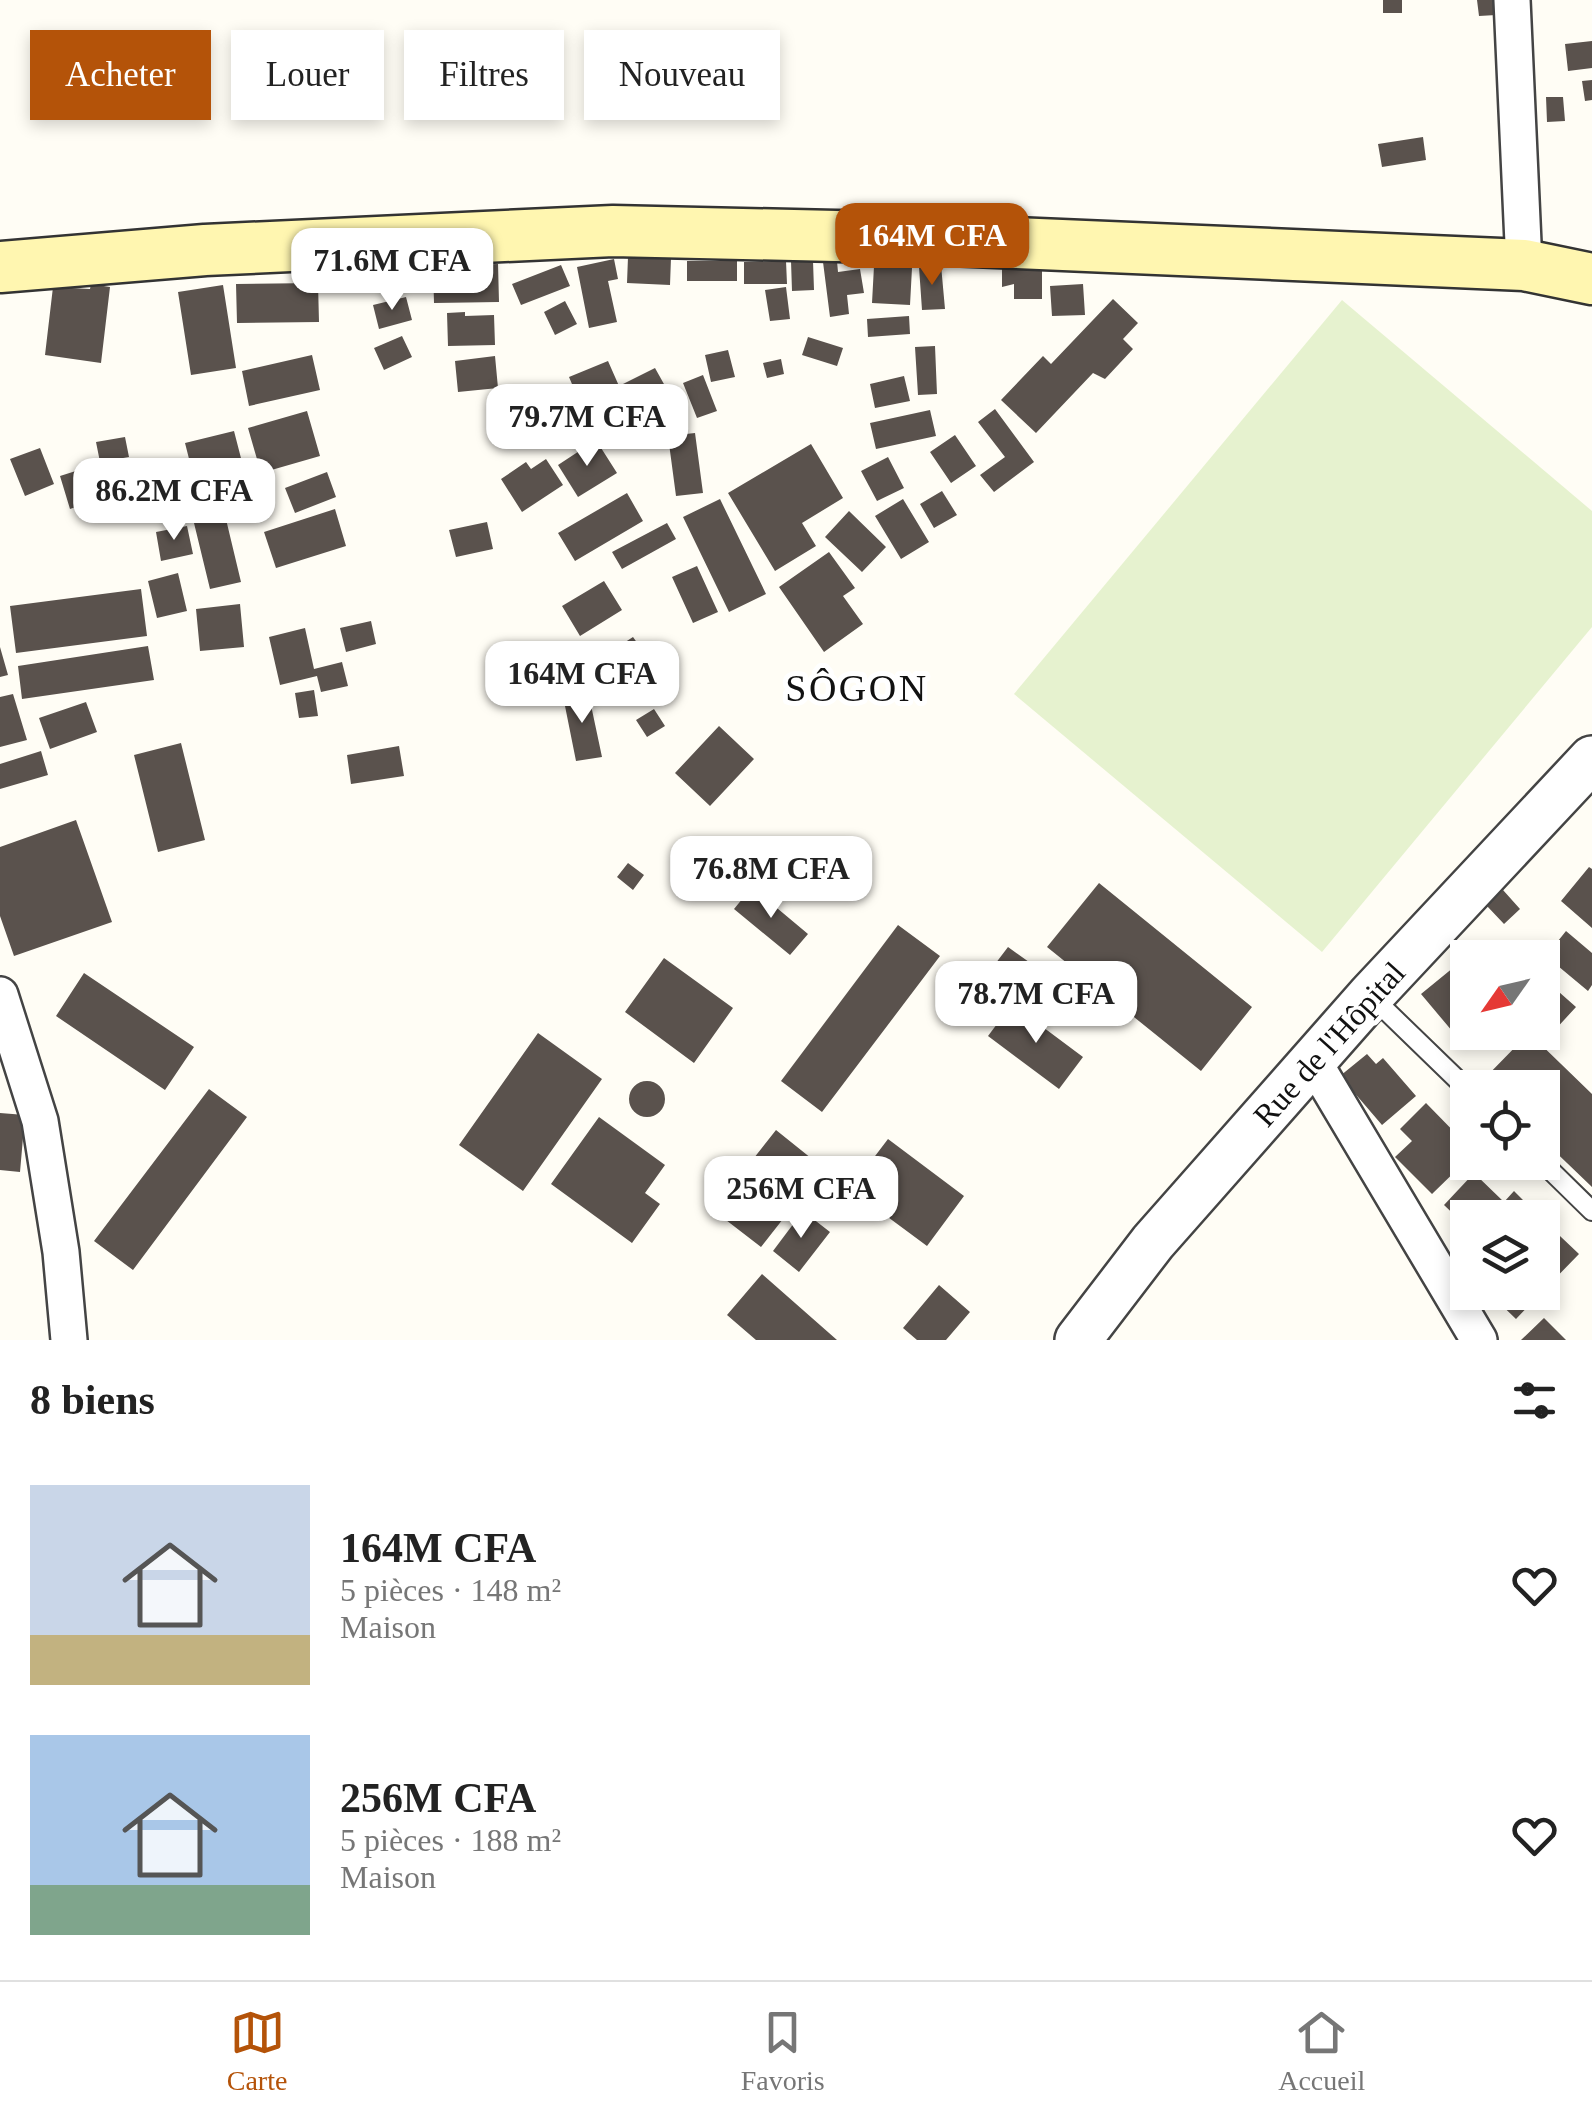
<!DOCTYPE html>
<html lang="fr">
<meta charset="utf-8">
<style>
body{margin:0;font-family:"Times New Roman",serif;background:#f6f6f6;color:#222;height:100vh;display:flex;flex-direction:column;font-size:38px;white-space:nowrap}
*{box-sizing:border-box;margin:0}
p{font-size:32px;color:#767676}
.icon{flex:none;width:55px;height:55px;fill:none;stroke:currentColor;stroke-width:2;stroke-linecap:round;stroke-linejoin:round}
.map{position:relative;height:1340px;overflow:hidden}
.sheet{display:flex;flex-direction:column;background:#fff;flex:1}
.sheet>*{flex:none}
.guide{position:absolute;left:30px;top:30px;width:1000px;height:90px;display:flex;gap:20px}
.needle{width:65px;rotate:236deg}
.buttons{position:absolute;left:1450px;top:940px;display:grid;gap:20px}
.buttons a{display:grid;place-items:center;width:110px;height:110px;border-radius:0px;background:#fff;box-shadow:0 5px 15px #0003;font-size:50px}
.price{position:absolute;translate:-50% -85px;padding:0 22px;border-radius:20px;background:#fff;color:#222;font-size:32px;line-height:65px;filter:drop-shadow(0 2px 5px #0008)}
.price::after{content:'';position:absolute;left:50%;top:60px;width:30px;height:22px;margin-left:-15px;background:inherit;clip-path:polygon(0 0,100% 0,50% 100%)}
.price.active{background:#b45309;color:#fff}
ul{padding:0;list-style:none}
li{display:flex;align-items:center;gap:30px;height:250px;padding:0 30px}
li span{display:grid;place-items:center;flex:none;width:280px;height:200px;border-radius:0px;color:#555}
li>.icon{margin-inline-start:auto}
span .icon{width:120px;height:120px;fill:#fffc;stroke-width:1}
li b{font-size:42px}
h2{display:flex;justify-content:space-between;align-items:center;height:120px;padding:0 30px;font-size:42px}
.pill{padding:0 35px;border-radius:0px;background:#fff;box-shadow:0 5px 15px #0003;font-size:35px;line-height:90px}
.pill.active{background:#b45309;color:#fff}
.menu{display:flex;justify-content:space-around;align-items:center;height:140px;border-top:2px solid #e0e0e0;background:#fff;font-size:28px;color:#767676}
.menu a{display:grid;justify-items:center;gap:5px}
.menu .active{color:#b45309}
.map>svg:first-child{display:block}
.pitch{fill:#e6f2cf}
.building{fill:#5a524d}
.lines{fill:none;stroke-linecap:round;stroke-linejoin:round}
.service-casing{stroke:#444;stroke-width:22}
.minor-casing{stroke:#444;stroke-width:40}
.tertiary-casing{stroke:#444;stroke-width:50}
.secondary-casing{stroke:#333;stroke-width:55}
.service{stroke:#fff;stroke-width:18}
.minor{stroke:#fff;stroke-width:35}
.tertiary{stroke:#fff;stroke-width:45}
.secondary{stroke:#fff6b0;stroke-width:50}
.labels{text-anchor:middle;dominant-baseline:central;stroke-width:10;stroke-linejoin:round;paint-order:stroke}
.street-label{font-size:32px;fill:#111;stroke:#fff}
.quarter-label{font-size:38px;letter-spacing:2.5px;fill:#111;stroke:#fff}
</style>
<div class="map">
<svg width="1592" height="1340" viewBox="0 0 1592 1340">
<rect width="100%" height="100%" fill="#fffdf5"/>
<path class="pitch" d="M1342 300 1592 511V627L1322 952 1014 694Z"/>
<path class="building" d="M1383 0H1402V13H1383Z
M1477 0H1494L1496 15 1479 16Z
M1592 41V68L1568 71 1565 44Z
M1592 80V100L1585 101 1582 81Z
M1546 97H1563L1565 121 1547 122Z
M1423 137 1426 160 1382 167 1378 144Z
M628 257 671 258 670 285 627 283Z
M614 259 618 279 608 281 617 322 589 328 577 267Z
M687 261H737V281H687Z
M786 261 787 284H744V262Z
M791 261H813L814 290 792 291Z
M837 261 838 272 860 269 864 293 847 295 849 314 830 317 823 262Z
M498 264 499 302 434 303 433 266Z
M561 265 570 286 521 305 512 284Z
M941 265 945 309 922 310 919 267Z
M874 266 912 268 910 305 872 303Z
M1002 269H1042V299H1014V284L1002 287Z
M318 283 319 322 237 323 236 284Z
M91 284 110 287 101 363 45 355 53 287 90 289Z
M1083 284 1085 315 1052 316 1050 286Z
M223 285 236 368 191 375 178 292Z
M786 287 790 319 770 321 765 290Z
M406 297 412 320 379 329 373 305Z
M1113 299 1138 323 1123 339 1133 349 1105 379 1093 373 1036 433 1001 400 1043 356 1051 364Z
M565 301 577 324 555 335 544 312Z
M465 312V316L494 315 495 345 448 346 447 313Z
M909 316 910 334 868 337 867 319Z
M402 336 412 357 384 370 374 348Z
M808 337 843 348 837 366 802 355Z
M935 346 937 394 918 395 915 347Z
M728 350 735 377 711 382 705 355Z
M312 355 320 390 249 406 242 371Z
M495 356 498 388 458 392 455 361Z
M781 359 784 374 767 378 763 363Z
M608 361 619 386 580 403 569 377Z
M655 368 674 402 638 421 619 386Z
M703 375 717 411 697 418 683 383Z
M904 376 910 401 875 408 870 384Z
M618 400 635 424 619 435 602 411Z
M995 409 1034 462 994 492 980 475 1005 457 978 422Z
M930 410 936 436 876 449 870 423Z
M307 411 320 456 261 473 248 428Z
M234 431 251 497 202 510 185 443Z
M695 433 703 493 676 496 668 436Z
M955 435 976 466 951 483 930 452Z
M125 437 129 457 100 462 96 442Z
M596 440 617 473 578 497 558 465Z
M811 444 843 498 802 523 816 546 775 571 728 493Z
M40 448 54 484 25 496 10 459Z
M888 457 904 488 877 501 861 471Z
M546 459 563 485 522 512 501 479 526 462 531 469Z
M79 470 90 502 70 509 60 476Z
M327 472 336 497 295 513 285 488Z
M942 491 957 515 934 528 920 504Z
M627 493 643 521 575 561 558 533Z
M720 499 766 594 729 612 683 517Z
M903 499 929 542 901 559 875 516Z
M335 509 346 546 276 568 264 532Z
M849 511 886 547 862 572 825 537Z
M225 515 241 582 210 589 194 523Z
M487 522 493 549 456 557 449 530Z
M667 523 676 539 622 569 612 552Z
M187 526 193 554 161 561 156 532Z
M829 552 855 588 843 596 863 624 824 652 779 587Z
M697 566 718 612 693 623 672 577Z
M178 573 187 611 157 618 148 581Z
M604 581 622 610 580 636 562 606Z
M141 589 147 636 16 653 10 606Z
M240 604 244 647 200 651 196 609Z
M371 621 376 644 346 652 340 628Z
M305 628 314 669 342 662 348 686 321 692 317 676 280 685 269 637Z
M633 637 653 665 616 690 596 661Z
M148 646 154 680 22 699 18 666Z
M0 647 8 675 0 677Z
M314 690 318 716 299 718 295 693Z
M588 691 602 757 576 761 563 696Z
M13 694 27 740 0 747V697Z
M86 702 97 732 50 749 39 718Z
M654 709 665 726 647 737 636 720Z
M719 726 754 759 710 806 675 773Z
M181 743 205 840 158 852 134 755Z
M399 746 404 776 351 784 347 755Z
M41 751 48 775 0 789V764Z
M76 820 112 922 14 956 0 916V847Z
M628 863 644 875 633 890 617 877Z
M1589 867 1592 869V928L1561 901Z
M1099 883 1252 1007 1201 1071 1047 947Z
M752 887 808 934 790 955 734 909Z
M1503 890 1520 909 1504 924 1487 906Z
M898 925 940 956 822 1112 781 1081Z
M1566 931 1592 953V985L1588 991 1546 956Z
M1008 947 1043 972 1020 1002 986 976Z
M664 958 733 1008 694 1063 625 1012Z
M1459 963 1468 974V1030L1458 1038 1421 994Z
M84 973 194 1047 165 1090 56 1016Z
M1542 977 1576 1007 1553 1032 1542 1021Z
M1012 1004 1083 1057 1059 1089 988 1036Z
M538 1033 602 1079 523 1191 459 1145Z
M1529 1033 1592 1094V1187L1542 1139V1088H1489L1482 1081Z
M1367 1054 1376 1064 1383 1058 1416 1096 1382 1125 1340 1076Z
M629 1099a18 18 0 1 1 36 0a18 18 0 1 1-36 0Z
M209 1089 247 1117 133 1270 94 1241Z
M1426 1103 1468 1146V1159L1432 1194 1395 1157 1412 1141 1400 1129Z
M0 1113 25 1115 20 1172 0 1170Z
M599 1117 665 1165 645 1193 660 1204 632 1243 551 1184Z
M776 1130 842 1183 820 1212 801 1196 761 1247 713 1210Z
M888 1139 964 1196 927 1246 850 1189Z
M1474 1173 1504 1202 1514 1191 1541 1218H1468V1228L1444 1205Z
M803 1211 830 1232 799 1272 773 1251Z
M1542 1219 1579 1254 1542 1292Z
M762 1274 837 1340H756L727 1315Z
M939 1285 970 1312 946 1340H917L903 1328Z
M1488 1292H1542L1516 1319Z
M1544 1318 1566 1340H1521Z"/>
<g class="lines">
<defs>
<path id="service" d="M1371 996 1468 1090
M1542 1162 1592 1211"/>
<path id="minor" d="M1512 0 1524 265
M0 995 40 1121 61 1252 69 1340
M1313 1061 1479 1340"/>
<path id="tertiary" d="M1078 1340 1153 1242 1371 995 1592 759"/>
<path id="secondary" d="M0 267 205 250 613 231 879 237 1524 265 1592 279"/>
</defs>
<use href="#service" class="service-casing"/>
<use href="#minor" class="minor-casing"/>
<use href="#tertiary" class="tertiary-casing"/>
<use href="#secondary" class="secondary-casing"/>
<use href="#service" class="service"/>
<use href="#minor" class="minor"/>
<use href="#tertiary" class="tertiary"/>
<use href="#secondary" class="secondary"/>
</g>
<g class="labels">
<g class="street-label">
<text transform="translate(1329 1044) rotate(-48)">Rue de l'Hôpital</text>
</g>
<g class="quarter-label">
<text x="857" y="688">SÔGON</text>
</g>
</g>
</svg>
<div class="buttons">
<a><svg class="needle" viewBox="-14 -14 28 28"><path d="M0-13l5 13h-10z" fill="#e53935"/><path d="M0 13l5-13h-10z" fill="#767676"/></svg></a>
<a><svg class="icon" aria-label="locate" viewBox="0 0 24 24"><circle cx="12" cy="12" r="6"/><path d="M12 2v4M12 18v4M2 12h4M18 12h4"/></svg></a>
<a><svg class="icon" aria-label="layers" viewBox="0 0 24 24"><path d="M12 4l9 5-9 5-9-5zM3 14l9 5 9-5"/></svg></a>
</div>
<b class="price active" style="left:932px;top:288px">164M CFA</b>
<b class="price" style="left:392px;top:313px">71.6M CFA</b>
<b class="price" style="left:587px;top:469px">79.7M CFA</b>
<b class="price" style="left:174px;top:543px">86.2M CFA</b>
<b class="price" style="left:582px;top:726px">164M CFA</b>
<b class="price" style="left:771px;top:921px">76.8M CFA</b>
<b class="price" style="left:1036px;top:1046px">78.7M CFA</b>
<b class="price" style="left:801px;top:1241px">256M CFA</b>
<div class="guide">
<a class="pill active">Acheter</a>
<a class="pill">Louer</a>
<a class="pill">Filtres</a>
<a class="pill">Nouveau</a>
</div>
</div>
<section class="sheet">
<h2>8 biens<svg class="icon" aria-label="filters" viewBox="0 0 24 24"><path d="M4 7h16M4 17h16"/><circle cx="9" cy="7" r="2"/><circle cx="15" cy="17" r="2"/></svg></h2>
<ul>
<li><span style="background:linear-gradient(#c9d6e8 75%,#c2b280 0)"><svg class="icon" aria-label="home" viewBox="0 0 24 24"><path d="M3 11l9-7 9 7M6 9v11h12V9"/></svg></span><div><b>164M CFA</b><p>5 pièces · 148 m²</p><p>Maison</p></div><svg class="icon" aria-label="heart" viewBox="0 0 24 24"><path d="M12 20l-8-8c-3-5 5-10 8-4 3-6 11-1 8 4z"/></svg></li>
<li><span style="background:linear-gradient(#a9c7e8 75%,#7fa58c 0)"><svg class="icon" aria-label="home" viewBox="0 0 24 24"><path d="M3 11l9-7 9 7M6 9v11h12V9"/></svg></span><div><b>256M CFA</b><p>5 pièces · 188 m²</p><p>Maison</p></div><svg class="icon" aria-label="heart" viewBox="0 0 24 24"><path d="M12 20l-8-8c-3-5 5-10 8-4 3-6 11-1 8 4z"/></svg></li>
</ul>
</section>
<nav class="menu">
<a class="active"><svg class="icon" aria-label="map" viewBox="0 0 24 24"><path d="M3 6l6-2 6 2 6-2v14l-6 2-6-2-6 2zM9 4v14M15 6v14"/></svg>Carte</a>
<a><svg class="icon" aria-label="saved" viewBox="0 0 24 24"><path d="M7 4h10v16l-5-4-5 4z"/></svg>Favoris</a>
<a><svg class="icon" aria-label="home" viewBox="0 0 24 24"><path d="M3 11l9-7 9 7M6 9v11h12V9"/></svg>Accueil</a>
</nav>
